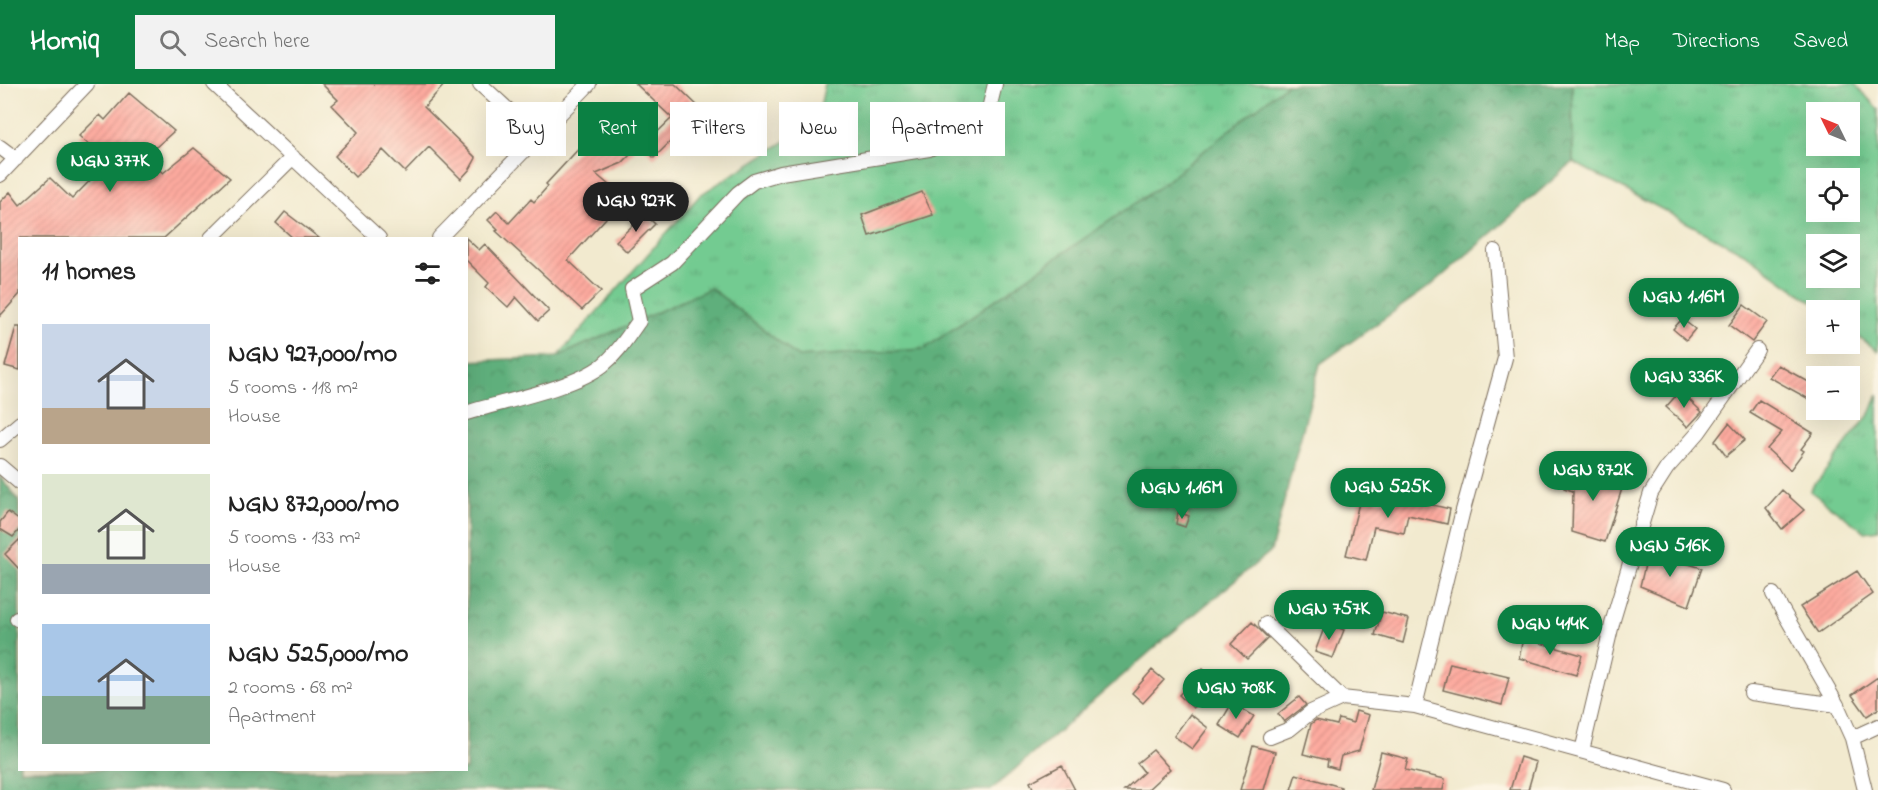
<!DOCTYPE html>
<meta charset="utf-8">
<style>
body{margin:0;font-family:"Indie Flower",sans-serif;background:#f2f2f2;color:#222;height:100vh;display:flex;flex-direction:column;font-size:22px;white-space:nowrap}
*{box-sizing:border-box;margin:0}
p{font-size:20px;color:#767676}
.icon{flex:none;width:33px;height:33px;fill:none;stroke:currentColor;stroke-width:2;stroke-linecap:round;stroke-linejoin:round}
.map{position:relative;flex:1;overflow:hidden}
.details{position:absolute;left:18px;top:153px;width:450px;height:534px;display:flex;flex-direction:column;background:#fff;border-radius:0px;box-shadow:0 6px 24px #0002}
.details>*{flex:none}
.top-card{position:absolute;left:486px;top:18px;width:570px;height:54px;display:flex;gap:12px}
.needle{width:39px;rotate:313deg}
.buttons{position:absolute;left:1806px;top:18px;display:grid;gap:12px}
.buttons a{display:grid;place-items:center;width:54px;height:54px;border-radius:0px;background:#fff;box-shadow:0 6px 24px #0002;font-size:30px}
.price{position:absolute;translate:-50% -51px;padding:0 14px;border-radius:21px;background:#0b8043;color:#fff;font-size:20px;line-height:39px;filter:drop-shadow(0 2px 3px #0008)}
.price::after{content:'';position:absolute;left:50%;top:36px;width:18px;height:14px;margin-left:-9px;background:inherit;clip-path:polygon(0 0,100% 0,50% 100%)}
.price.on{background:#222;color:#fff}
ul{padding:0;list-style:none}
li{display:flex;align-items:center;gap:18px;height:150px;padding:0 24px}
li span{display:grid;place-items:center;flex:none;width:168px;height:120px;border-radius:0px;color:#555}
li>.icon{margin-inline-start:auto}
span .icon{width:72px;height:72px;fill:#fffc;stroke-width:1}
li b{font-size:26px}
h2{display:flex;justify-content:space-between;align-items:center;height:72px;padding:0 24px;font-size:26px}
.tag{padding:0 21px;border-radius:0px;background:#fff;box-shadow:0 6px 24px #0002;font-size:21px;line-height:54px}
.tag.on{background:#0b8043;color:#fff}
header{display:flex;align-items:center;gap:36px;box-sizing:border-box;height:84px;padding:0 30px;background:#0b8043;color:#fff}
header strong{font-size:28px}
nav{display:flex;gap:33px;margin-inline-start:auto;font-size:21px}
.search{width:420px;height:54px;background:#f2f2f2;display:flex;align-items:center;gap:15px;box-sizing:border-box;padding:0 21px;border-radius:0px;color:#767676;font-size:22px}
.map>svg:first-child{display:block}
.grass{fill:url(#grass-tufts);stroke:#577a58;stroke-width:1.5;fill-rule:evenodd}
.forest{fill:url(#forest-crowns);stroke:#4c6c4c;stroke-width:1.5}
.building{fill:url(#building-hatch)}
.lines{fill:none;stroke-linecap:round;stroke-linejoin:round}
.minor-casing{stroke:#7b6d5c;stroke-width:16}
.minor{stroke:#fff;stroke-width:14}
</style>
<header>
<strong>Homiq</strong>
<div class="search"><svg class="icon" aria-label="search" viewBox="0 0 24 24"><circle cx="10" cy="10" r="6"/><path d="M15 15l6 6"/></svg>Search here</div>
<nav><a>Map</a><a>Directions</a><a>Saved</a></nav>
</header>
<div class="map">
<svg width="1878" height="706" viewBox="0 0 1878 706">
<defs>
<pattern id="grass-tufts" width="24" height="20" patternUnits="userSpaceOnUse" patternTransform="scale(1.5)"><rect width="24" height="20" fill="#73cb91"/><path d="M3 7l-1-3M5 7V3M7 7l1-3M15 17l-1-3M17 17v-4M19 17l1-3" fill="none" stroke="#64ae7d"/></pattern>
<pattern id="forest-crowns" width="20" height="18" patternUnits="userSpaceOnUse" patternTransform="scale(1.5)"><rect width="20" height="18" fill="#5eaf7b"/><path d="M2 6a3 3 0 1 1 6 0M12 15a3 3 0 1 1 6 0" fill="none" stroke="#4f8f64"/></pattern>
<pattern id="building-hatch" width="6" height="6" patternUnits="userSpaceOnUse" patternTransform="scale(1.5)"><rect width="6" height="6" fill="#fdaa9f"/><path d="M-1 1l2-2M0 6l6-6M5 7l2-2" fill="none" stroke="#da9288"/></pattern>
</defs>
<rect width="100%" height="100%" fill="#fcf5e5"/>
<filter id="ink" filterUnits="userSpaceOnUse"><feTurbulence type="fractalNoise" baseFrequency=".0167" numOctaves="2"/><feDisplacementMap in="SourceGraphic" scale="12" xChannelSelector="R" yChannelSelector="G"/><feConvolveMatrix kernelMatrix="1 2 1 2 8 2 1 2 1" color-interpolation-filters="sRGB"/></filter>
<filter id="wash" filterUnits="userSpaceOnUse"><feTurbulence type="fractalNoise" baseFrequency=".008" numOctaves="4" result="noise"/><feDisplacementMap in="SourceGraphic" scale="24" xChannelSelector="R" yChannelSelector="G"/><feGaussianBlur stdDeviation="1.35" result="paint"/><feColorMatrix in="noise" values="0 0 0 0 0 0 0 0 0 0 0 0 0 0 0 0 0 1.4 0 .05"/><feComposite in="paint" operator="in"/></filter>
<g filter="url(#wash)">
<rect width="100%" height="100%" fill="#f2eacf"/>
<path class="grass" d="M825 0H1287L1159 103 924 265 798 273 711 204 557 273 700 111 817 37Z
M1572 0H1855L1878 25V267L1850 246V226H1823L1744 169 1573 78ZM1816 28H1850V62H1816ZM1816 94H1850V128H1816ZM1816 160H1850V194H1816Z
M1878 310V446L1865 448 1810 407 1871 328Z"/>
<path class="forest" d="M1287 0H1572L1573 78 1433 200 1320 280 1271 467 1167 553 991 706H0V392L19 417 20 686H466L467 277 557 273 711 204 798 273 924 265 1159 103Z"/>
<g id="blocks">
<path class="building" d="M322 0H445L424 23 476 74 470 85 461 95 429 63 405 88 383 66 355 93 335 72 358 48 332 21 338 16Z
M636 0H675L702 26 654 74 643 62 672 34Z
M129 9 174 47 145 73 163 89 194 64 230 94 164 154H20V210L0 232V118L10 108 20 121 50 94 72 115 108 78 79 52 100 31 105 36Z
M600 32 635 66 622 79 596 90 616 107 598 127 606 134 568 176 601 207 582 226 496 147 498 146 488 136 497 127 509 139 531 115 534 118 548 102 546 100 584 59 579 54 592 46Z
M922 108 933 131 869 152 862 131Z
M285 128 319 154H293L276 139Z
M645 130 655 140 627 168 616 157Z
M466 154 479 166 485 160 549 227 538 237 516 213 508 223 486 203 489 199 466 176Z
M1744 221 1767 238 1752 258 1729 241Z
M1682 235 1695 245 1686 256 1673 245Z
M16 243H20V286L5 282Z
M1778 281 1816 302V319L1769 293Z
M1680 307 1702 328 1688 343 1666 323Z
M1759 316 1813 349 1801 365 1804 367 1790 386 1767 365 1782 348 1750 329Z
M1729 339 1745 356 1726 372 1715 357Z
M1569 382 1625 395 1605 458 1572 448 1573 407 1564 404Z
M1782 406 1804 426 1782 445 1766 424Z
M1385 410 1450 425 1447 440 1408 431 1404 449 1374 443 1366 476 1346 471 1361 411 1383 417Z
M8 428 20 437V445L13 453 0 445V438Z
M1178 428 1189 432 1185 443 1176 440Z
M20 455V486L5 470Z
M1648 468 1702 484 1689 522 1640 502Z
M1857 487 1873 510 1818 549 1800 523Z
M1382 528 1409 535 1403 559 1375 551Z
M1252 538 1268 554 1247 575 1231 560Z
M1326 539 1344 546 1333 574 1315 568Z
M1523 554 1582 571 1576 591 1519 574Z
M1450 579 1509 593 1502 621 1443 606Z
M1203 585 1217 598 1193 624 1179 611Z
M1152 586 1164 596 1143 619 1132 609Z
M1878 593V625L1867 632 1852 611Z
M1299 613 1306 621 1284 638 1278 630Z
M1232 619 1254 632 1240 654 1219 641Z
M1356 627 1369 631 1359 667 1341 672 1338 685 1327 682 1328 676 1303 670 1311 640 1316 636 1337 641 1339 635 1353 639Z
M1190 630 1208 644 1192 665 1174 652Z
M1253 662 1275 668 1264 706H1240Z
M1153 666 1170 685 1147 706H1124L1144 688 1137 679Z
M1381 668 1408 675 1405 686 1445 695 1443 706H1371Z
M1520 673 1536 678 1528 706H1510Z
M1062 681 1075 706H1034L1030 698Z
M1296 690 1341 703V706H1291Z"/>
</g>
</g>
<g filter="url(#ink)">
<use href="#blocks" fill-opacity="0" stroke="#7b6d5c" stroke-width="1.5"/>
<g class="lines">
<defs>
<path id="minor" d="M214 0 379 154
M480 0 539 54
M0 63 16 75
M0 91 87 0
M211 154 293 73
M439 154 589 0
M466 329C504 317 574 304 603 281 618 269 628 252 639 237L632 205 672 179 738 109 754 97 781 89 929 65 949 55 989 25 995 0
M0 356 20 339
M0 382 20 399
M1773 510 1837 621
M17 535 20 536
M1266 540 1342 614
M1751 609 1837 621 1852 654 1865 706
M1415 622 1462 430 1505 274 1495 167
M1270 653 1290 645 1311 628 1342 614 1415 622 1723 706
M1852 654 1878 642
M1582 667 1613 536 1651 409 1667 384 1699 348 1757 266"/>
</defs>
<use href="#minor" class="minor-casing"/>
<use href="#minor" class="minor"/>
</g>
</g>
</svg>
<div class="buttons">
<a><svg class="needle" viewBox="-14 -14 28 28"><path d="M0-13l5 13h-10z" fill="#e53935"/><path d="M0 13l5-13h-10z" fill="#767676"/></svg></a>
<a><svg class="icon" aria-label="locate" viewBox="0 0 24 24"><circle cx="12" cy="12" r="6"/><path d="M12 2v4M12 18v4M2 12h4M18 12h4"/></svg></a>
<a><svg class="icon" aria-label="layers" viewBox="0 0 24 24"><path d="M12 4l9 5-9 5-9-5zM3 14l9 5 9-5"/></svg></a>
<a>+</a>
<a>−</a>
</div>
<b class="price" style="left:110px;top:109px">NGN 377K</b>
<b class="price on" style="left:636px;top:149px">NGN 927K</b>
<b class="price" style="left:1684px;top:245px">NGN 1.16M</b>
<b class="price" style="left:1684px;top:325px">NGN 336K</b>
<b class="price" style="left:1593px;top:418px">NGN 872K</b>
<b class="price" style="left:1388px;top:435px">NGN 525K</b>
<b class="price" style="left:1182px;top:436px">NGN 1.16M</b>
<b class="price" style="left:1670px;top:494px">NGN 516K</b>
<b class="price" style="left:1329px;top:557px">NGN 757K</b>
<b class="price" style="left:1550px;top:572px">NGN 414K</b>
<b class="price" style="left:1236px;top:636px">NGN 708K</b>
<div class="top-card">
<a class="tag">Buy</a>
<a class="tag on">Rent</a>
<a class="tag">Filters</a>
<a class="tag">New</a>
<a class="tag">Apartment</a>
</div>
<section class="details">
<h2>11 homes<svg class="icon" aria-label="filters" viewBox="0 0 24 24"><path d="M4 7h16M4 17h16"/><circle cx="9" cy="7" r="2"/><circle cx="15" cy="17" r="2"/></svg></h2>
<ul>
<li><span style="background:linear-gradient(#c9d6e8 70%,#b9a48a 0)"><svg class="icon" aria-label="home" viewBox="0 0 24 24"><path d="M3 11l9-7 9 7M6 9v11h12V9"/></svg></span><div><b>NGN 927,000/mo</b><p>5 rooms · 118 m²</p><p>House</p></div></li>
<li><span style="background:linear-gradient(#dfe7d0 75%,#9aa5b1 0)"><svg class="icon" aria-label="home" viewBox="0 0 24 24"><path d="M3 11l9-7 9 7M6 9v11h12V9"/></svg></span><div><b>NGN 872,000/mo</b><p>5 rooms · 133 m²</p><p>House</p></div></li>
<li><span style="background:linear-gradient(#a9c7e8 60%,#7fa58c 0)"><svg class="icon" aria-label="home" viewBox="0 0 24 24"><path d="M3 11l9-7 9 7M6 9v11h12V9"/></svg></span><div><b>NGN 525,000/mo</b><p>2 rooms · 68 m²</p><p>Apartment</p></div></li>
</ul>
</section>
</div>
